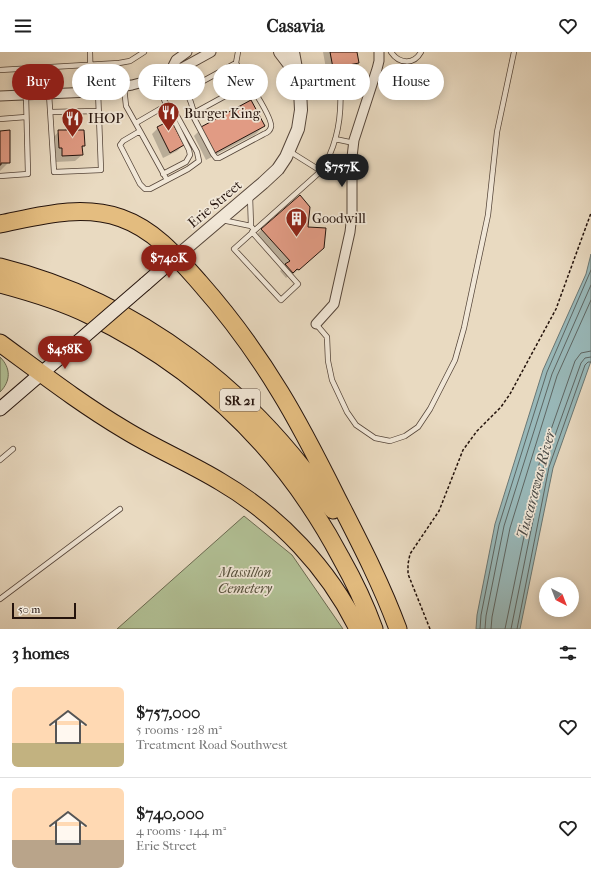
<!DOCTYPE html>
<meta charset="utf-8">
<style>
body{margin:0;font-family:"IM FELL French Canon",serif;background:#f2f2f2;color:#222;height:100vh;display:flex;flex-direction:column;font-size:15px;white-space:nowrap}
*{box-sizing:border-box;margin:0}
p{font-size:13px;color:#767676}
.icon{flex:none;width:22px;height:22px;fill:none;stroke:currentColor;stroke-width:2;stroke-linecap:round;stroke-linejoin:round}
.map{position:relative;height:577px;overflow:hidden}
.details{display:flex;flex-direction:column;background:#fff;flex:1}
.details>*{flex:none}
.top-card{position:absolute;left:12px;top:12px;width:567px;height:36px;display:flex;gap:8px}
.needle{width:26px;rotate:138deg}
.tools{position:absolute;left:539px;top:525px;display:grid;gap:8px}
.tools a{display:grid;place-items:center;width:40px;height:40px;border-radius:50%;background:#fff;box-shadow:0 2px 10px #0003;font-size:20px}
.scale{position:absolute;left:12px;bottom:10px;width:64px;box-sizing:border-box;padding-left:4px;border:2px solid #24130c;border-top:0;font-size:11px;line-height:14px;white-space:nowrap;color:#24130c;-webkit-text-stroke:3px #f1e7d7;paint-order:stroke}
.price{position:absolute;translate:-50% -34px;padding:0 9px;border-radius:14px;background:#8f2418;color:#fff;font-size:13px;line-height:26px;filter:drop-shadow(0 1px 2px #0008)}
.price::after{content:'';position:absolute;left:50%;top:24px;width:12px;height:9px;margin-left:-6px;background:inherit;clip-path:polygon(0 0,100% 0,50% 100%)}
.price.active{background:#222;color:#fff}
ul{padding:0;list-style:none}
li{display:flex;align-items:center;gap:12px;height:100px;padding:0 12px}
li+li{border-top:1px solid #e0e0e0}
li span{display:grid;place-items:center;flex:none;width:112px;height:80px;border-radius:6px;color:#555}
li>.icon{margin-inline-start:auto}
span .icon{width:48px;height:48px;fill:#fffc;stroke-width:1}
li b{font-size:17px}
h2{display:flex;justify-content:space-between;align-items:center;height:48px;padding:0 12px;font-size:17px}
.pill{padding:0 14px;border-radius:18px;background:#fff;box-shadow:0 2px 10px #0003;font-size:14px;line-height:36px}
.pill.active{background:#8f2418;color:#fff}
header{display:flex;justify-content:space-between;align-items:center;height:52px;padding:0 12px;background:#fff;font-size:18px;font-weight:700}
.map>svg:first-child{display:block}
.green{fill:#b2c196;stroke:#6b6a51}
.water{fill:#99b9ba;stroke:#6a7774}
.shadow{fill:#0003}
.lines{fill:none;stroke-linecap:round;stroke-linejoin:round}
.shore{stroke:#5e6663;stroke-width:1}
.building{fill:#e19b84;stroke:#24130c}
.service-casing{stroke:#554539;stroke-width:6}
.minor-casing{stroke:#554539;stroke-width:11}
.tertiary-casing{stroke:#554539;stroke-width:14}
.secondary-casing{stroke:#24130c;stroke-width:15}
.motorway-casing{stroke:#24130c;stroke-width:19}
.path{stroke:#24130c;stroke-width:1.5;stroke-dasharray:3 2;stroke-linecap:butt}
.service{stroke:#f1e7d7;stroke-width:4.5}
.minor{stroke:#f1e7d7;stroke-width:9}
.tertiary{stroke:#f1e7d7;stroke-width:12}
.secondary{stroke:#f1e7d7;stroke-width:13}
.motorway{stroke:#e4bd80;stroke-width:17}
.secondary-bridge-casing{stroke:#24130c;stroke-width:15;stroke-linecap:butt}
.secondary-bridge{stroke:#f1e7d7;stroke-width:13}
.labels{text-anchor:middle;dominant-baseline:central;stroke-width:3.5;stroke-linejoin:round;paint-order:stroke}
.shield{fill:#f1e7d7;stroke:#625349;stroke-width:1}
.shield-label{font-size:13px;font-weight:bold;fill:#24130c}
.poi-label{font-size:14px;fill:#24130c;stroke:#f1e7d7;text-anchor:start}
.street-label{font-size:14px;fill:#24130c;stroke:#f1e7d7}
.park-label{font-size:14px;font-style:italic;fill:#56503c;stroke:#f1e7d7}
.water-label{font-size:15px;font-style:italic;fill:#4d4d49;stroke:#f1e7d7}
</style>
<header><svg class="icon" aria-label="menu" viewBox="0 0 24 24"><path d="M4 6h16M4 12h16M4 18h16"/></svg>Casavia<svg class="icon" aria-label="heart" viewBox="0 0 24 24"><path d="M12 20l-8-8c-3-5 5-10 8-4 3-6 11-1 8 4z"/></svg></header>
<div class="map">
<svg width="591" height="577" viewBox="0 0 591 577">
<rect width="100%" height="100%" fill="#e9dac1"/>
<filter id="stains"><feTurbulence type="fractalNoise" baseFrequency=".005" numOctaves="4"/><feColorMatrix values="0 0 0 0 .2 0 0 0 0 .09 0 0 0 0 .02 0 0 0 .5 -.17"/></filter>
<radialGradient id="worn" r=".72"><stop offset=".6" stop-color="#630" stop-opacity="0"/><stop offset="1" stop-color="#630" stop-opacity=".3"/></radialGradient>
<path class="green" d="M0 305C11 316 11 329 0 340Z
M244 464 292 503 343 577H117Z"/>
<path class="water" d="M591 202V309L553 416 520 577H476L477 563 495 472 543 318 586 222Z"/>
<path class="shadow" d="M323 0H356L358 11 352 17 327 22Z
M264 74 256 82 206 108 194 84 202 76Z
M67 76 72 79 84 94 81 97 82 103 75 109 56 110V101H53V86L59 79H63Z
M158 76 183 93 177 99 163 106 152 82Z
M0 80 9 110 0 119Z
M307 176 317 202 292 223 291 222 286 226 280 219 284 215 256 183 262 177Z"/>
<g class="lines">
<path class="shore" d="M480 577 481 563 499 473 547 320 591 218
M485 577 486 564 504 474 552 322 591 233
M491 577 492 565 510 476 557 324 591 248
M505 577 539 412 575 309 581 301 591 299
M511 577 544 414 581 311 585 306 591 305
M517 577 549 415 585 313 588 310H591"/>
</g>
<path class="building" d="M330 0H357L359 11 333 16Z
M251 48 265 74 215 101 201 75Z
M171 68 184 93 170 101 157 75Z
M73 74V78H84L85 94H82L83 103 62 104V96H59L58 78H67L66 75Z
M10 78V111H1V113H0V79Z
M300 143 310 155 308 175 326 176 324 196 299 218 297 217 293 221 285 212 290 209 261 177Z"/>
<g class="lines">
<defs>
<path id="service" d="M90 0 91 40
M391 0C399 12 414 13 421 0
M172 16C181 31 194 49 194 66L213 102 216 106H219L264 82C267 81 270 79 271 75 273 68 256 42 251 34L247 32 236 11 238 0
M0 18 119 11 130 9 144 0
M156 26 165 50 176 62 197 100 199 109 188 117 150 137H145L140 132 120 93 123 89 140 79 167 128
M124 35 126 54 140 79
M185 39 236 11
M49 42 54 120 101 118 98 39
M302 44 327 24
M50 60 98 59
M194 61 247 32
M0 67 26 65
M136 71 160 57H170
M335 87 354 91
M289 99 321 119
M163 122 186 110 190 103 189 98 173 66 171 57
M0 124 28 122 26 43
M250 144 251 174
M222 168 251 174 254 178
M252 180 298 232 281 248 234 197 321 119C339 91 343 56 339 23L327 24 296 13
M316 272 327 285 328 309 332 328 347 360 356 373 375 386 390 389 405 384 418 375 430 357 455 308 464 276 488 163 497 80 514 0
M0 408 13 397
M0 547 120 457"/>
<path id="minor" d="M172 16 176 8 187 0
M0 44 91 40 132 33 151 28 172 16H182L211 0
M316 272 334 252 350 180 352 162V105L354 88 377 17 379 9V0"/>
<path id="tertiary" d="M280 0 296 21
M177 204 263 131 278 117 286 105 298 77 301 58 300 38 293 0"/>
<path id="secondary" d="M145 232 177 204
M0 357 72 295"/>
<path id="motorway" d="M0 172C40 164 81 152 121 166 155 178 177 205 200 231 230 265 257 302 280 340 301 374 319 410 337 446 359 489 381 531 398 577
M0 215C140 250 254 340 333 458
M0 232C30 240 61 249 89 263 199 316 284 398 341 506 354 529 365 552 374 577
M0 291C41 321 81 352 125 378 156 397 190 411 221 430 279 464 329 517 358 577"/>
</defs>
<use href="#service" class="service-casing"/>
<use href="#minor" class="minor-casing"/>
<use href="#tertiary" class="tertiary-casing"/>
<use href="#secondary" class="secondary-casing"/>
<use href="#motorway" class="motorway-casing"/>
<path class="path" d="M430 577 408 522V512L410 502 439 459 463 398 477 379 501 355 510 342 556 257 591 161"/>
<use href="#service" class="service"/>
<use href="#minor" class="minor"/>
<use href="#tertiary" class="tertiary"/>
<use href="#secondary" class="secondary"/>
<use href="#motorway" class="motorway"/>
<defs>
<path id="secondary-bridge" d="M72 295 145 232"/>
</defs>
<use href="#secondary-bridge" class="secondary-bridge-casing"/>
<use href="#secondary-bridge" class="secondary-bridge"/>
</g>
<defs>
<symbol id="restaurant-pin" viewBox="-11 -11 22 30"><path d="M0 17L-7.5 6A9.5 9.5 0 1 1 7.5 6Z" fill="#8f2418" stroke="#f1e7d7"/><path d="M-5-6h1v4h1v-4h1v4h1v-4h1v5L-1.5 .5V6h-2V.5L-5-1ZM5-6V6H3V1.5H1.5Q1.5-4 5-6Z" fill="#fff"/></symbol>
<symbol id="building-pin" viewBox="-11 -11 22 30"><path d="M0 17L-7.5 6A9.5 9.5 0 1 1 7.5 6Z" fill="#8f2418" stroke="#f1e7d7"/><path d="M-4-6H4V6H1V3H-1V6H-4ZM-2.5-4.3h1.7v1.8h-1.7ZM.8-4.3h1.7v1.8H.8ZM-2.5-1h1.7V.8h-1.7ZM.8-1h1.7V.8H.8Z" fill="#fff"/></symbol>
</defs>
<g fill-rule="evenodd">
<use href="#restaurant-pin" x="156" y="48" width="25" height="34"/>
<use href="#restaurant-pin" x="60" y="54" width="25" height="34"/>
<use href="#building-pin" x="284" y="154" width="25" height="34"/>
</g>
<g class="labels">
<rect class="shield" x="220" y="337" width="40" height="22" rx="3"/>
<g class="shield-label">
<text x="240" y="348">SR 21</text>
</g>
<g class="poi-label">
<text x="184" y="61">Burger King</text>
<text x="88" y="66">IHOP</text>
<text x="312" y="166">Goodwill</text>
</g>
<g class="street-label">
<text transform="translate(215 152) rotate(-40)">Erie Street</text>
</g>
<g class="park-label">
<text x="245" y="520">Massillon<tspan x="245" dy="16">Cemetery</tspan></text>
</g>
<g class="water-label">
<text transform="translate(536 432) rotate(-75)">Tuscarawas River</text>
</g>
</g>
<rect width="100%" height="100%" filter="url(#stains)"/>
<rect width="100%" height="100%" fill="url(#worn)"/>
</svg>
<div class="tools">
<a><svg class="needle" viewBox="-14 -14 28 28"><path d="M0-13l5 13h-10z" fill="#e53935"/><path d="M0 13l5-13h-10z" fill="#767676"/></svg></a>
</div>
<div class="scale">50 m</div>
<b class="price active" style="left:342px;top:136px">$757K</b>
<b class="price" style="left:169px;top:227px">$740K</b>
<b class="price" style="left:65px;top:318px">$458K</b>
<div class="top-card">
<a class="pill active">Buy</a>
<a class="pill">Rent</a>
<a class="pill">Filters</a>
<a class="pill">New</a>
<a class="pill">Apartment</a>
<a class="pill">House</a>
</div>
</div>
<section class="details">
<h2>3 homes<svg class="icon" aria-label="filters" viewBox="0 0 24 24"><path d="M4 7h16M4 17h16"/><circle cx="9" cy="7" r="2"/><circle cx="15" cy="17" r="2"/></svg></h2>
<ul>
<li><span style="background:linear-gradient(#ffd9b3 70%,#c2b280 0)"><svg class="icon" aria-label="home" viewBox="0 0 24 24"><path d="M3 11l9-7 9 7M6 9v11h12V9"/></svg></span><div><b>$757,000</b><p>5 rooms · 128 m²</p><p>Treatment Road Southwest</p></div><svg class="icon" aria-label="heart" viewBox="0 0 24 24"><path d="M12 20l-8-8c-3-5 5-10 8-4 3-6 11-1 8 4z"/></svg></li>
<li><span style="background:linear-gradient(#ffd9b3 65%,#b9a48a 0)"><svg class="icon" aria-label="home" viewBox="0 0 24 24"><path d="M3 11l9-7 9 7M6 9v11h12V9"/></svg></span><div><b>$740,000</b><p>4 rooms · 144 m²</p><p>Erie Street</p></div><svg class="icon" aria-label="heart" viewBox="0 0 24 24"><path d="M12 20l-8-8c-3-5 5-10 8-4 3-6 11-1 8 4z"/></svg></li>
</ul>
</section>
